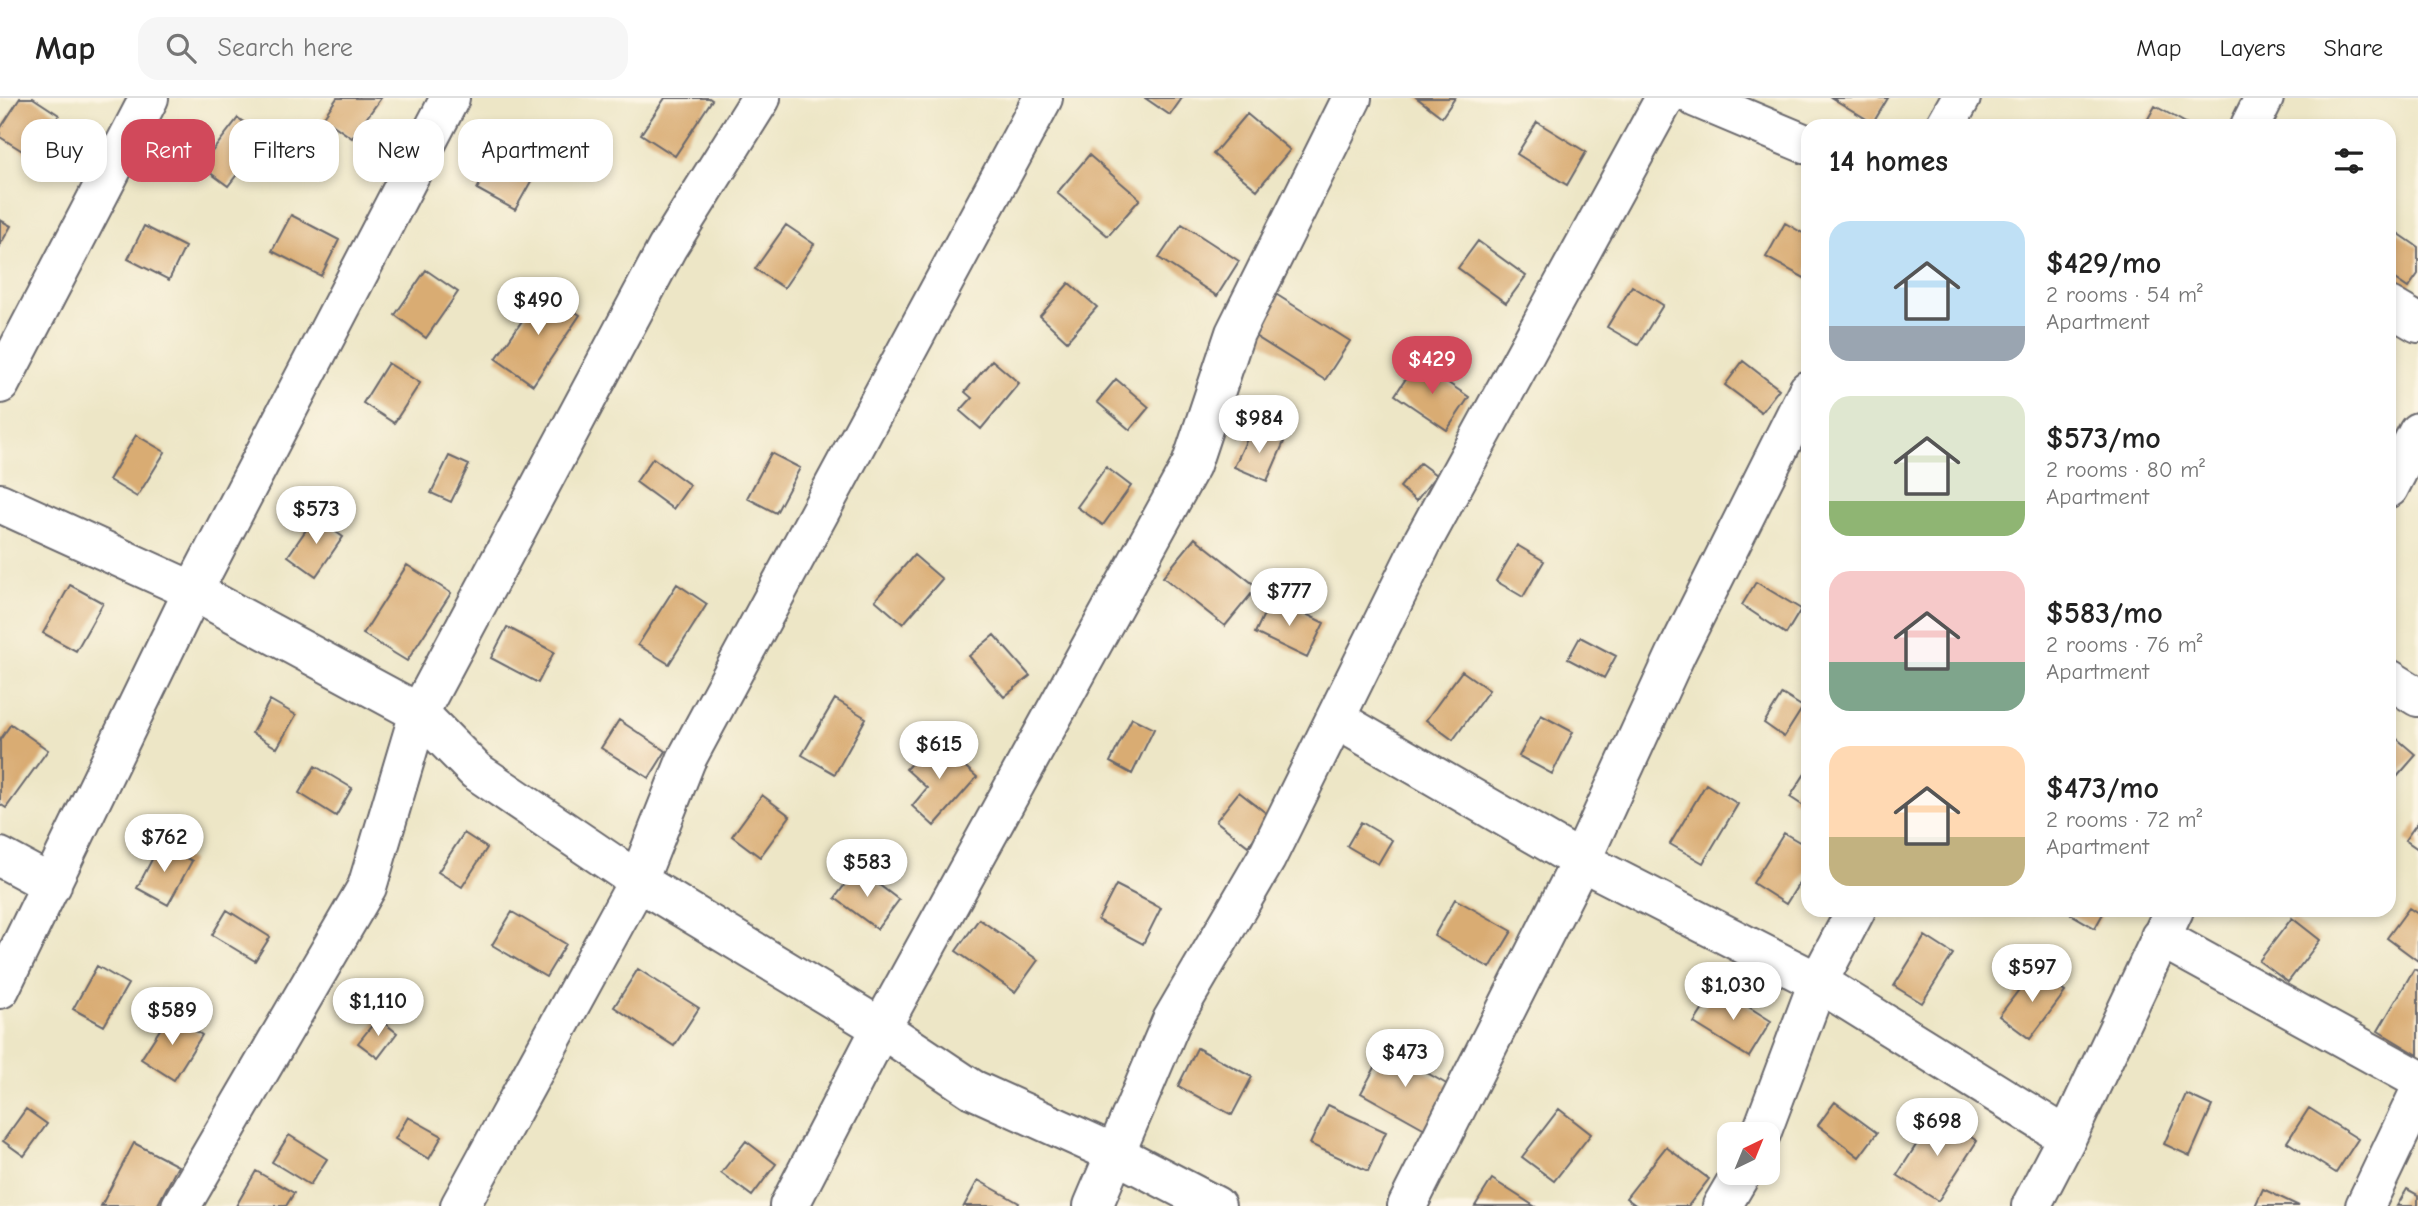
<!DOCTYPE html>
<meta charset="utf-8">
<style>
body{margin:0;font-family:"Comic Neue",sans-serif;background:#f6f6f6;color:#222;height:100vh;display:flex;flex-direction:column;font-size:26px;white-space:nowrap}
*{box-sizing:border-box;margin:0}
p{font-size:23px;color:#767676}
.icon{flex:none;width:38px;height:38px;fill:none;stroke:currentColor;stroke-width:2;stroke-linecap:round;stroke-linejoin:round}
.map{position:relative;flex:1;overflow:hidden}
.drawer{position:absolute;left:1801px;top:21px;width:595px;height:798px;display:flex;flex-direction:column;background:#fff;border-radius:21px;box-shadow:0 4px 10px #0003}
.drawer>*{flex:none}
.top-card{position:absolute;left:21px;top:21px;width:665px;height:63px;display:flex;gap:14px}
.needle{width:46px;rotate:43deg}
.tools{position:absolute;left:1717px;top:1024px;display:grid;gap:14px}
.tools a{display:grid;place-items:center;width:63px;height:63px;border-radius:14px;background:#fff;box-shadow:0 4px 10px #0003;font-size:35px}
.price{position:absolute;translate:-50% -60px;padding:0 16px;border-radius:24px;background:#fff;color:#222;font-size:23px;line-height:46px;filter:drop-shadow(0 2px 4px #0008)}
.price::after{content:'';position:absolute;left:50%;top:42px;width:21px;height:16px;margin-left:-10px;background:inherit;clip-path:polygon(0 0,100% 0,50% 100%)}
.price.active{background:#d1495b;color:#fff}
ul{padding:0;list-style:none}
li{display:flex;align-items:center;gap:21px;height:175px;padding:0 28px}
li span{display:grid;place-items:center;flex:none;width:196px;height:140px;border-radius:21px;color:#555}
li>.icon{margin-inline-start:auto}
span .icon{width:84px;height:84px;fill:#fffc;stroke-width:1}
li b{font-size:30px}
h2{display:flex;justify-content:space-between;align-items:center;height:84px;padding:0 28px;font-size:30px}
.tag{padding:0 24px;border-radius:21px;background:#fff;box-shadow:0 4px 10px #0003;font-size:24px;line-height:63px}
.tag.active{background:#d1495b;color:#fff}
header{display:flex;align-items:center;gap:42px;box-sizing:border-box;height:98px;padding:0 35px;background:#fff;border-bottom:2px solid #e0e0e0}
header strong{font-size:33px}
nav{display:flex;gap:38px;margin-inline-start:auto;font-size:24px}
.search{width:490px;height:63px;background:#f6f6f6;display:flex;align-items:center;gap:18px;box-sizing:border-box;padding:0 24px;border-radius:21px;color:#767676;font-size:26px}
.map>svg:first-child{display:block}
.building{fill:#d9ac73}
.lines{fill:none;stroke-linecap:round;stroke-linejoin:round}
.minor-casing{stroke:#69676c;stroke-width:42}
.minor{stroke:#fff;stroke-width:38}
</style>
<header>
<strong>Map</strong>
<div class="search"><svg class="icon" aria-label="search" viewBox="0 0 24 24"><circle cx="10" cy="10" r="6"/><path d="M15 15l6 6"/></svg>Search here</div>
<nav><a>Map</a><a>Layers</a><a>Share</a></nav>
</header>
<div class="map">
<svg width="2418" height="1108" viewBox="0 0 2418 1108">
<rect width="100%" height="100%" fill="#fcf5e5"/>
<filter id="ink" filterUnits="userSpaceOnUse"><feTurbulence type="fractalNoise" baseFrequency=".0143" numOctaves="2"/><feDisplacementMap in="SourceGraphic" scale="14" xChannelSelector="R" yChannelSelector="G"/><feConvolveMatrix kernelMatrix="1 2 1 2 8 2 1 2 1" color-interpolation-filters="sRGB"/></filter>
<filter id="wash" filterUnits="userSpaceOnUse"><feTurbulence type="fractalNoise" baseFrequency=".00686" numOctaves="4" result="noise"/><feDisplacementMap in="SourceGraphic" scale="28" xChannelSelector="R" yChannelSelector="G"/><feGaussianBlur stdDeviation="1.57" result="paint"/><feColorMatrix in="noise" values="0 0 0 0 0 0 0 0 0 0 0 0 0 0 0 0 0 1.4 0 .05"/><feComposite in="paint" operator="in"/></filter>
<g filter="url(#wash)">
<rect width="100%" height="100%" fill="#ede6c6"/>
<g id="blocks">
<path class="building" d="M20 0H33L59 17 32 59 0 39V31Z
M337 0H381L352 40 323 20Z
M665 0H709L712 2 675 58 641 36Z
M1145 0H1182L1170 17Z
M1417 0H1455L1442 19Z
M1832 0H1888L1873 25Z
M2155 8 2191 28H2144Z
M1247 16 1290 52 1257 92 1213 56Z
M238 20 265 40 228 88 201 68Z
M1537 24 1586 54 1567 87 1517 56Z
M507 36 545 58 515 112 477 91Z
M1089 57 1140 101 1108 138 1057 95Z
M291 117 339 142 321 178 272 153Z
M0 122 11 128 0 147Z
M1785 125 1808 138V182L1766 159Z
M1182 126 1239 163 1217 198 1159 160Z
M786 127 814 146 784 190 755 171Z
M144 128 185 149 169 182 128 161Z
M2389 129 2418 149V176L2408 190 2389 177Z
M1478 143 1526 178 1506 205 1458 170Z
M426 172 458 194 426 240 395 217Z
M1069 185 1097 209 1067 243 1040 218Z
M1632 188 1663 207 1638 247 1607 229Z
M543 192 580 217 533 287 496 261Z
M1274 195 1350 243 1325 282 1250 235Z
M992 262 1019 285 981 331 960 313 972 300 965 294Z
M1743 263 1779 291 1761 314 1725 287Z
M1417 264 1469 299 1447 332 1395 297Z
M388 265 420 285 394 325 363 305Z
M1116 281 1149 309 1130 332 1097 304Z
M1252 330 1284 344 1267 383 1234 369Z
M136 337 165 354 137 399 109 382Z
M771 355 800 370 776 415 747 400Z
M449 358 469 367 451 404 431 395Z
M653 360 690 387 673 411 636 384Z
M1420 365 1436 377 1416 403 1400 389Z
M1106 369 1131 388 1103 427 1077 409Z
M315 419 343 439 316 478 288 458Z
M1195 440 1257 489 1225 528 1163 479Z
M1517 447 1544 463 1523 499 1496 483Z
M914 457 942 481 903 526 875 502Z
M407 467 451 495 407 563 363 536Z
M1756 484 1801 511 1786 536 1742 507Z
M677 486 707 506 669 566 638 547Z
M70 487 103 505 76 553 43 535Z
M1272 499 1324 525 1307 560 1255 535Z
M507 529 554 554 538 585 491 560Z
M994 537 1030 578 1004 599 969 558Z
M1580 539 1616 558 1604 580 1568 561Z
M1462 573 1489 592 1453 642 1426 622Z
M1782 596 1803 609 1784 639 1764 625Z
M835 601 866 620 835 676 802 657Z
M270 602 296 617 277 650 252 635Z
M1541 617 1573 634 1552 676 1519 658Z
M1132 620 1154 631 1132 676 1110 664Z
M619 622 666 653 649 680 601 650Z
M11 626 48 652 6 710 0 706V642Z
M2389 634 2416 657 2389 688Z
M934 641 977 679 934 728 912 708 927 690 906 671Z
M315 668 352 690 336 718 299 695Z
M1808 671V711L1790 699Z
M1706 686 1738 706 1703 765 1670 746Z
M1239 694 1271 719 1248 748 1216 723Z
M762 697 790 718 760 759 732 738Z
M1361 724 1392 742 1378 766 1347 748Z
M2418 724V751L2405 742Z
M464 735 487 750 462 789 438 774Z
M1784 735 1808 749V771L1786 806 1753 785Z
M160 746 192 763 168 807 137 790Z
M857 770 899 802 877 831 835 800Z
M1116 787 1161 810 1143 846 1098 822Z
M1455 801 1512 833 1490 870 1434 838Z
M2409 810 2418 816V863L2387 840Z
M227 812 270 839 255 863 212 837Z
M2064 812H2105L2095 830Z
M512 814 566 846 546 879 492 847Z
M2292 820 2320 842 2288 884 2259 863Z
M979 821 1038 862 1015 894 956 853Z
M1925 838 1953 856 1922 905 1894 888Z
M97 868 128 886 104 928 73 911Z
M638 871 699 910 674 948 614 909Z
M2414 871 2418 873V957L2378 933Z
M2034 872 2065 894 2030 941 1999 918Z
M1717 889 1771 923 1749 959 1694 925Z
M170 916 202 937 174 982 141 961Z
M378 920 397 935 378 960 358 945Z
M1197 950 1252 979 1232 1017 1178 988Z
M1385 951 1450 988 1425 1031 1361 995Z
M2186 996 2212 1008 2190 1058 2164 1046Z
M1835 1004 1877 1035 1859 1059 1818 1027Z
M1328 1007 1386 1034 1368 1073 1310 1046Z
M2309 1010 2358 1041 2336 1075 2287 1044Z
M26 1011 47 1026 24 1058 3 1043Z
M1559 1011 1591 1036 1554 1083 1522 1059Z
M1936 1016 1977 1043 1938 1103 1897 1077Z
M408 1019 442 1038 429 1061 395 1041Z
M289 1037 327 1061 310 1087 272 1064Z
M746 1043 776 1066 752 1098 721 1075Z
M134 1045 178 1068 157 1108H101Z
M1666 1049 1709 1081 1688 1108H1637L1626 1100Z
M256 1073 294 1095 286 1108H236Z
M1492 1081 1534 1108H1475Z
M978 1082 1019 1105 1017 1108H964Z
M2263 1091 2299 1108H2255Z
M2407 1091 2418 1097V1108H2397Z"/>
</g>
</g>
<g filter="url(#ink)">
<use href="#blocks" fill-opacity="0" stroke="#69676c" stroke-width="2"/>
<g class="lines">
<defs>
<path id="minor" d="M1696 0 1808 47
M1945 28 1961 0
M2250 28 2264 0
M2389 208 2418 225
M0 286 149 0
M2389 390 2418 334
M0 405 193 493 419 615 476 673 638 783 881 930 972 991 1116 1056 1216 1108
M2389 581 2418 599
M1336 621 1581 763 1818 884 2067 1039
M0 759 52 787
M2160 839 2418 981
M0 891 193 493 450 0
M1761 1036 1818 884 1856 812
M181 1108 367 789 419 615 667 150 761 0
M460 1108 638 783 686 662 1043 0
M789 1108 881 930 1191 367 1235 235 1352 0
M1093 1108 1172 922 1266 761 1423 443 1665 0
M1407 1108 1581 763 1676 556 1808 292
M1722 1108 1742 1074
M2031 1108 2067 1039 2174 812
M2365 1108 2418 997"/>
</defs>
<use href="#minor" class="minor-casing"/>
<use href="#minor" class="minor"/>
</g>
</g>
</svg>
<div class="tools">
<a><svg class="needle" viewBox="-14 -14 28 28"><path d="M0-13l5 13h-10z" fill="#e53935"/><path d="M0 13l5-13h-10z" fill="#767676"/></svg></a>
</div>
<b class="price" style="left:538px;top:239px">$490</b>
<b class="price active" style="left:1432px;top:298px">$429</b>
<b class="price" style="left:1259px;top:357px">$984</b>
<b class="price" style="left:316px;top:448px">$573</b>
<b class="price" style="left:1289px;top:530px">$777</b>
<b class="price" style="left:939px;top:683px">$615</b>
<b class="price" style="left:164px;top:776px">$762</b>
<b class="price" style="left:867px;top:801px">$583</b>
<b class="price" style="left:2032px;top:906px">$597</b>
<b class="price" style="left:1733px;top:924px">$1,030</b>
<b class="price" style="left:378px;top:940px">$1,110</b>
<b class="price" style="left:172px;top:949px">$589</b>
<b class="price" style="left:1405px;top:991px">$473</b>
<b class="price" style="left:1937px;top:1060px">$698</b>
<div class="top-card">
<a class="tag">Buy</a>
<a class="tag active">Rent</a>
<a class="tag">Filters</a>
<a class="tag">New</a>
<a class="tag">Apartment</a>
</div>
<section class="drawer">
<h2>14 homes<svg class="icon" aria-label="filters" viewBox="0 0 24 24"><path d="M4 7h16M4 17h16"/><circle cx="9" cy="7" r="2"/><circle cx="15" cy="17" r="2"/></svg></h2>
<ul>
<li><span style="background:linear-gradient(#bfe0f5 75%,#9aa5b1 0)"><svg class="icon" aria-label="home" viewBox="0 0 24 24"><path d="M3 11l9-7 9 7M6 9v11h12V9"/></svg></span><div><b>$429/mo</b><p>2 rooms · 54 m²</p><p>Apartment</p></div></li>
<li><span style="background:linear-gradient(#dfe7d0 75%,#8fb573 0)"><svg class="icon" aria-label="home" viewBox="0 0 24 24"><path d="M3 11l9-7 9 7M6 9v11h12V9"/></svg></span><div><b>$573/mo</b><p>2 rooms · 80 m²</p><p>Apartment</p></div></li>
<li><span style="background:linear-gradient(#f6c9c9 65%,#7fa58c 0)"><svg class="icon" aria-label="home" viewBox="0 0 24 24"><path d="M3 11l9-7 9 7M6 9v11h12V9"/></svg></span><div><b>$583/mo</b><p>2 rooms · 76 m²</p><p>Apartment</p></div></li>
<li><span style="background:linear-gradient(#ffd9b3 65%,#c2b280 0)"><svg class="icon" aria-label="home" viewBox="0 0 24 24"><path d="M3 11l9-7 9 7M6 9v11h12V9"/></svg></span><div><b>$473/mo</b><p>2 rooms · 72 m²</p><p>Apartment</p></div></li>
</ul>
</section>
</div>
